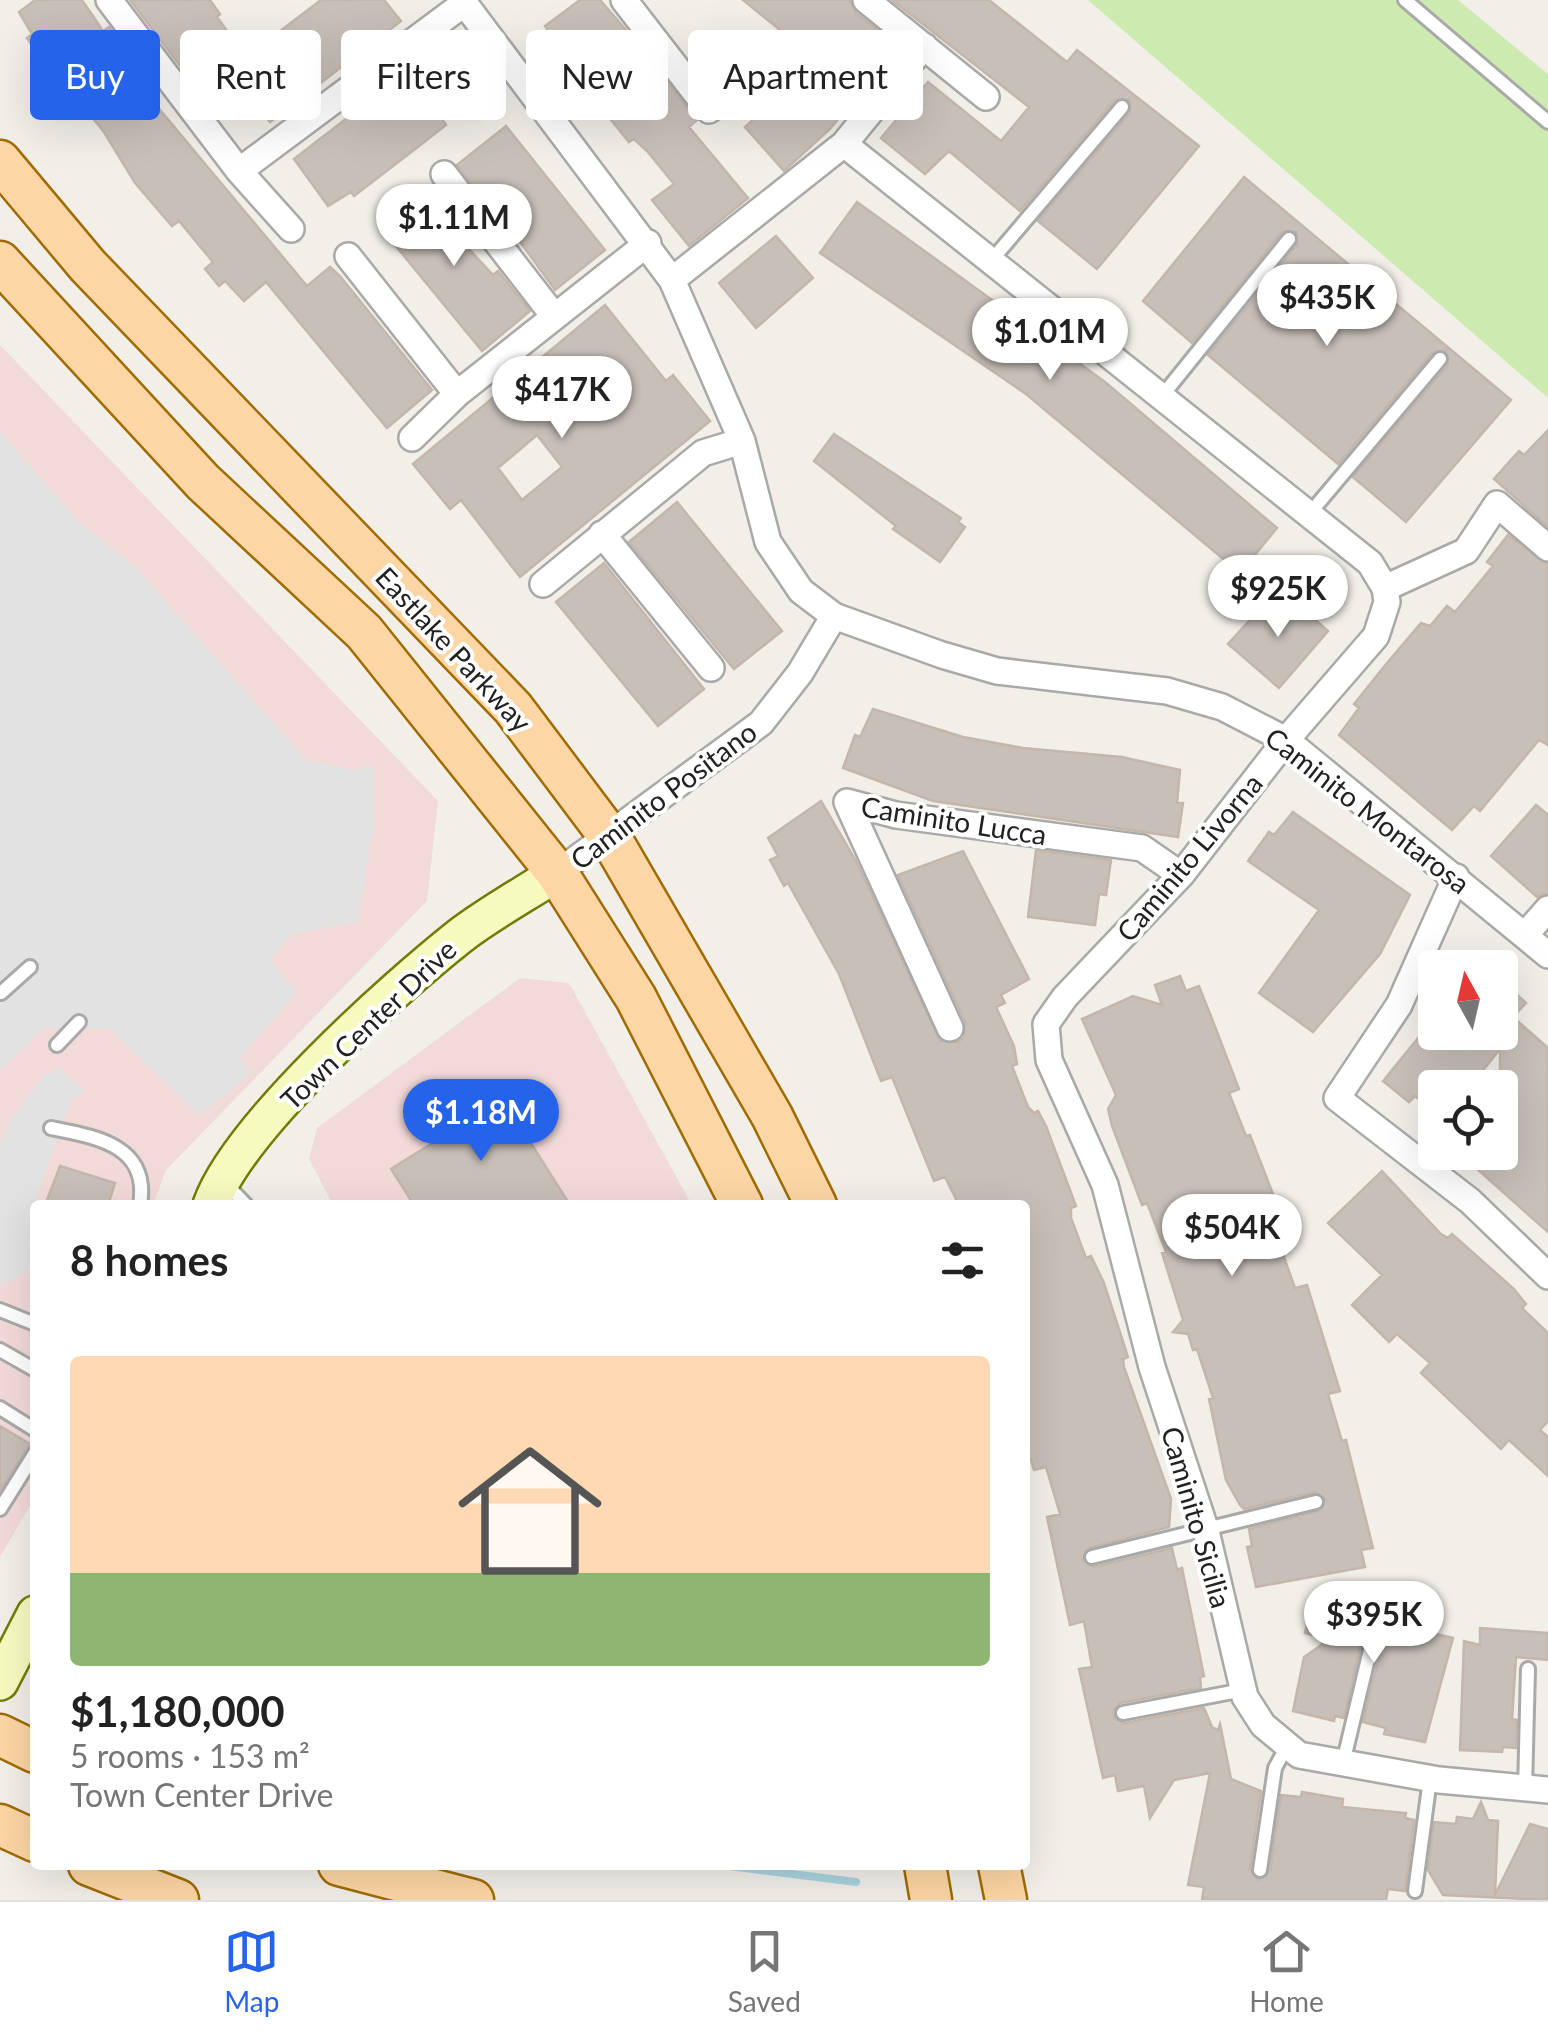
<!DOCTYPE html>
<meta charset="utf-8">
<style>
body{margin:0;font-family:Lato,sans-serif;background:#f6f6f6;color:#222;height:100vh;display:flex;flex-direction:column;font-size:38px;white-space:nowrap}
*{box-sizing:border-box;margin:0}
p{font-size:32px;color:#767676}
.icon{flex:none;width:55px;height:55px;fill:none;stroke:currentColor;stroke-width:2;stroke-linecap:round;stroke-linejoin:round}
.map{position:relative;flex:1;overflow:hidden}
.sheet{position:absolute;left:30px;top:1200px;width:1000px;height:670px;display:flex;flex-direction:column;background:#fff;border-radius:10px;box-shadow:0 10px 40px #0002}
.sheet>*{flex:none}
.guide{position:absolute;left:30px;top:30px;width:1000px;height:90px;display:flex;gap:20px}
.needle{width:65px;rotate:352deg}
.fabs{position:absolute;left:1418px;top:950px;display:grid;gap:20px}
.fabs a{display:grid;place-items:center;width:100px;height:100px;border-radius:10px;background:#fff;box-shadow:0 10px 40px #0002;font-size:50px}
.price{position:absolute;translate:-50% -85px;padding:0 22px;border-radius:35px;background:#fff;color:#222;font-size:32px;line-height:65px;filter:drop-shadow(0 2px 5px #0008)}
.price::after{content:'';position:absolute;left:50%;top:60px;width:30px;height:22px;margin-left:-15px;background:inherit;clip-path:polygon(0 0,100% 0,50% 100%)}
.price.current{background:#2563eb;color:#fff}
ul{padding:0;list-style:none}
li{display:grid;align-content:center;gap:20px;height:530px;padding:0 40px}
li+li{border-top:2px solid #e0e0e0}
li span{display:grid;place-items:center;height:310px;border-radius:10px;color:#555}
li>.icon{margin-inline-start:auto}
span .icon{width:180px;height:180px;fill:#fffc;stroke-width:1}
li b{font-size:42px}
h2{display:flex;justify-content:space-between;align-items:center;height:120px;padding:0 40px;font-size:42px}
.chip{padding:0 35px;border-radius:10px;background:#fff;box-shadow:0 10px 40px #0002;font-size:35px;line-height:90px}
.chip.current{background:#2563eb;color:#fff}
.dock{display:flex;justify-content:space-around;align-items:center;height:140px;border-top:2px solid #e0e0e0;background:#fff;font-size:28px;color:#767676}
.dock a{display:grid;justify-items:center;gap:5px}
.dock .current{color:#2563eb}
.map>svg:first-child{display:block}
.commercial{fill:#f2dad9}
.grass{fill:#cdebb0}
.parking{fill:#e2e2e2}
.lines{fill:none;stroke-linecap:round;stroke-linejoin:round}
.stream{stroke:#aad3df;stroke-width:8}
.building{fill:#c7bfb8;stroke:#c4b6ab;stroke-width:2.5;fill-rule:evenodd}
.lane-casing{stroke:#a9a9a9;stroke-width:18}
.street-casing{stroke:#a9a9a9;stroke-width:30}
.secondary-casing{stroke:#707d05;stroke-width:40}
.primary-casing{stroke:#a06b00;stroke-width:45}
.lane{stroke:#fff;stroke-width:12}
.street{stroke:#fff;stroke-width:25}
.secondary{stroke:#f7fabf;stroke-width:35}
.primary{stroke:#fcd6a4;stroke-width:40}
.labels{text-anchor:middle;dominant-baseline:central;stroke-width:8;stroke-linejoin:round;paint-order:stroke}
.street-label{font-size:28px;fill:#222;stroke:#fff}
</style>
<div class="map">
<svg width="1548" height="1900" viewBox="0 0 1548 1900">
<rect width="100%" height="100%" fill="#f2efe9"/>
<path class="commercial" d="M0 345 438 801 427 901 166 1170 153 1205H35V1497L0 1557Z
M520 978 569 983 692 1205H333L309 1159 317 1128Z"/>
<path class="grass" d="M1088 0H1458L1548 74V398Z"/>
<path class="parking" d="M0 432 78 521 135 567 306 760 354 770 374 766V825L357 922 292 934 270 960 297 992 240 1058 252 1072 199 1115 110 1029H44L0 1071Z
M60 1068 83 1090 70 1103 36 1199 48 1205H35V1251L27 1273 0 1285V1144L12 1117 45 1075Z"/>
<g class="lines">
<path class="stream" d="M721 1865 856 1882"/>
</g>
<path class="building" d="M35 0H82L103 31 109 27 128 51 122 57 156 105 307 286 330 267 340 276 432 390 387 428 266 282 244 301 225 281 219 286 205 269 213 262 179 221 172 226 135 183 104 132 77 99 72 102 27 38 32 34 19 12Z
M130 0H210L220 14 217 17 246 57 321 0H384L401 21 270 122 214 55 184 71Z
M580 0H600L626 30 697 120 689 127 748 198 689 246 652 200 674 184 647 151 634 139 629 142 556 52 561 48 545 26Z
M743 0H850L856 13 899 47 830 129 784 171 745 127 817 60Z
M892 0H989L1067 62 1077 50 1199 146 1097 269 1038 221 1130 113 1129 100 1114 101 1020 211 949 151 925 174 881 138 928 82 1001 141 1029 107Z
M426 57 463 102 443 120 446 125 423 143 354 196 351 192 328 206 294 159Z
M506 126 605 250 555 290 492 203 488 204 457 165Z
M1244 177 1511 400 1406 522 1353 477 1448 365 1446 351 1432 353 1338 464 1208 355 1297 245 1296 232 1281 233 1192 343 1143 301Z
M432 185 463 225 454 233 493 275 498 271 530 311 482 351 381 228Z
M857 202 1105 382 1277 528 1240 573 1026 394 820 253Z
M776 236 813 278 756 328 719 283Z
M605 305 666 381 673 375 710 421 520 577 461 500 450 509 413 464ZM537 435 562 467 522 500 498 468Z
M1548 430V527L1494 479 1519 451 1524 455Z
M834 434 961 518 958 522 965 527 940 562 893 529 896 526 814 461Z
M677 502 782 631 734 669 629 542Z
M1508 535 1548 564V745L1539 740 1480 811 1474 806 1452 830 1339 735 1359 708 1354 704 1387 663 1421 623 1430 626 1447 606 1455 612 1493 566 1487 562Z
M604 563 704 689 658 726 556 602Z
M1273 595 1302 618 1310 615 1328 631 1279 688 1228 644Z
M873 709 963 737 1023 748 1122 757 1180 770 1177 803H1183L1178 837 933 801 843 768 855 735 860 737Z
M821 801 856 861 940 1041 958 1042 964 1037 965 1022 898 875 963 851 1029 979 1001 995 1005 1003 996 1007 1014 1046 1017 1064 1012 1066 1028 1107 1034 1113 1038 1111 1046 1126 1076 1206 1071 1208V1218L1086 1258 1091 1256 1104 1283 1128 1357 1123 1359 1124 1367 1171 1499 1169 1527 1089 1548 1083 1560 1094 1567 1172 1548 1177 1570 1182 1568 1204 1676 1200 1677 1201 1688 1120 1703 1113 1711 1115 1719 1125 1723 1204 1708 1212 1727 1218 1730 1220 1724 1231 1779 1261 1791 1250 1869 1258 1880 1270 1871 1281 1795 1301 1797 1302 1792 1343 1799 1342 1807 1406 1813 1405 1818 1414 1820 1405 1891 1388 1889 1386 1900H1202L1204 1887 1188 1885 1210 1773 1174 1780 1150 1818 1144 1786 1118 1791 1115 1775 1103 1778 1079 1669 1092 1667 1084 1621 1070 1625 1047 1517 1060 1514 1046 1467 1034 1470 1025 1440V1205H959L945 1177 934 1181 892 1077 881 1081 839 974 788 883 784 886 770 860 778 856 768 838Z
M1536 805 1548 815V893L1537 897 1491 856Z
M1293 812 1410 895 1380 954 1313 1032 1259 993 1319 910 1248 861 1269 832 1274 835Z
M1036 850 1111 860 1106 895 1099 894 1095 925 1028 917Z
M1180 976 1186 991 1199 986 1214 1024 1239 1089 1229 1093 1246 1136 1250 1135 1287 1230V1239L1279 1242 1285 1260 1295 1288 1307 1285 1321 1330 1340 1391 1328 1394 1342 1441 1346 1440 1373 1548 1361 1550 1365 1567 1256 1587 1247 1547 1252 1546 1249 1529 1319 1511 1325 1499 1315 1492 1244 1509 1240 1505 1226 1480 1209 1399 1213 1398 1197 1349 1193 1350 1188 1334 1173 1332 1183 1320 1162 1253 1166 1252 1147 1203 1142 1205 1112 1126 1108 1109 1116 1095 1082 1019 1133 996 1162 1005 1155 985Z
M1500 979 1526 1003 1513 1017 1548 1048V1232L1477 1169 1493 1152H1500V1049L1469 1088H1435V1113L1415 1096 1409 1102 1383 1081 1423 1032H1500Z
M486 1089 521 1098 515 1118 570 1205H414L391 1169 481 1113Z
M60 1166 115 1183 108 1205H62L47 1200Z
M1382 1171 1441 1234 1448 1238 1452 1234 1514 1289 1526 1304 1522 1308 1548 1333V1421L1540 1430 1548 1437V1476L1509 1440 1501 1449 1421 1373 1430 1363 1397 1334 1389 1342 1352 1305 1382 1275 1328 1223Z
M0 1426 30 1444 0 1490Z
M1315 1593 1439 1621 1436 1634 1453 1638 1425 1742 1384 1734 1386 1728 1363 1722 1382 1644 1373 1632 1362 1640 1344 1718 1335 1716 1334 1721 1293 1711 1304 1657 1330 1639 1305 1633Z
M1480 1628 1548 1633V1660L1516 1657 1512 1719 1517 1720 1516 1748 1503 1747 1502 1752 1460 1750 1464 1641 1480 1645Z
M1481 1802 1488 1820 1498 1821 1495 1895 1530 1824 1548 1829V1900L1443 1895 1428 1870 1434 1822 1456 1824 1457 1817 1473 1819Z"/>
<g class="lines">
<defs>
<path id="lane" d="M1405 0 1548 122
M991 261 1122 107
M1162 396 1289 239
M1310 513 1440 359
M1 993 30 967
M57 1045 79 1022
M51 1128C96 1137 150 1145 140 1205
M226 1184 246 1205
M0 1310 35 1324
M0 1350 35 1370
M0 1408 35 1430
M0 1509 35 1453
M1092 1557 1316 1502
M1123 1713 1243 1690
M1343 1763 1372 1642
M1525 1790 1528 1669
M1260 1870 1275 1768 1287 1746
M1415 1891 1430 1779"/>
<path id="street" d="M109 0 239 171 291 229
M462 0 672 280 742 441 768 542 801 591 834 616 942 655 997 671 1167 691 1222 707 1286 740 1548 955
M624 0 709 110
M866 0 986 97
M844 144 1370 563 1385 588 1387 602 1376 636 1286 740 1181 875 1065 997 1046 1024 1049 1060 1105 1185 1152 1367 1206 1531 1245 1697 1263 1725 1299 1755 1439 1780 1548 1790
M239 171 462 5
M444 174 554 316
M348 256 457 394
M672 280 844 144 924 46
M412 438 457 394 648 243
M602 534 711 668
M543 584 703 453 742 441
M1385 588 1466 551 1497 504 1548 548
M557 873 761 723 800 673 834 616
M1456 877 1399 1005 1337 1098 1470 1201 1548 1276
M1525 935 1548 909
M950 1028 847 802 896 815 1142 848 1181 875"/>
<path id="secondary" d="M211 1205C238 1128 393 989 460 936 490 913 525 894 557 873
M0 1682 35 1614"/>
<path id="primary" d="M0 161 88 266 513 708 610 837 772 1116 816 1205
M0 262 203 482 364 632 557 873 636 998 742 1205
M0 1735 35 1752
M0 1825 35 1841
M89 1865 178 1900
M339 1865 473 1900
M925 1865 931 1900
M999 1865 1006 1900"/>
</defs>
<use href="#lane" class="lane-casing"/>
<use href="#street" class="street-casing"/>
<use href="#secondary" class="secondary-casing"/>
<use href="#primary" class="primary-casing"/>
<use href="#lane" class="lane"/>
<use href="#street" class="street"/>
<use href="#secondary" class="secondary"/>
<use href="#primary" class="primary"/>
</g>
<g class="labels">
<g class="street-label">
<text transform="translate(454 649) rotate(47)">Eastlake Parkway</text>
<text transform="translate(663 795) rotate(-37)">Caminito Positano</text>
<text transform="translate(1368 810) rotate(38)">Caminito Montarosa</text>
<text transform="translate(954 820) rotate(9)">Caminito Lucca</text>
<text transform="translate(1189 857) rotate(-50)">Caminito Livorna</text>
<text transform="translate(368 1024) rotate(-44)">Town Center Drive</text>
<text transform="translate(1197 1517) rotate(74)">Caminito Sicilia</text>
</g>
</g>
</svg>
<div class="fabs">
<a><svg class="needle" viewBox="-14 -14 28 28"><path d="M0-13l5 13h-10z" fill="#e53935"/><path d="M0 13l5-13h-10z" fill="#767676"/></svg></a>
<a><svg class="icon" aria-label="locate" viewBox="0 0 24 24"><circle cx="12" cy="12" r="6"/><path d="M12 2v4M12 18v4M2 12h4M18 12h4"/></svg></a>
</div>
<b class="price" style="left:454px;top:269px">$1.11M</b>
<b class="price" style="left:1327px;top:349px">$435K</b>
<b class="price" style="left:1050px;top:383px">$1.01M</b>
<b class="price" style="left:562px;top:441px">$417K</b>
<b class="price" style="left:1278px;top:640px">$925K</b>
<b class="price current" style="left:481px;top:1164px">$1.18M</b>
<b class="price" style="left:1232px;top:1279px">$504K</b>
<b class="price" style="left:1374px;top:1666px">$395K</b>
<div class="guide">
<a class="chip current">Buy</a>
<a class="chip">Rent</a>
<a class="chip">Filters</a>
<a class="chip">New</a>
<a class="chip">Apartment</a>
</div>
<section class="sheet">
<h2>8 homes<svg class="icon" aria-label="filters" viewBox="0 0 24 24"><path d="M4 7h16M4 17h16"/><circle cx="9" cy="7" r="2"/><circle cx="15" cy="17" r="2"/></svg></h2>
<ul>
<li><span style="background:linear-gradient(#ffd9b3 70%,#8fb573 0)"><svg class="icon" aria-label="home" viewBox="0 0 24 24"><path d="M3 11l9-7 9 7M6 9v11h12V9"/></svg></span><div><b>$1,180,000</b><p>5 rooms · 153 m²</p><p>Town Center Drive</p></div></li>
</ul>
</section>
</div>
<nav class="dock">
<a class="current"><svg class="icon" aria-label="map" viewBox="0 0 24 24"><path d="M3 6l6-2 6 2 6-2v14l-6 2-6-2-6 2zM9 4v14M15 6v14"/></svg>Map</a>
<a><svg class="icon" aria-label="saved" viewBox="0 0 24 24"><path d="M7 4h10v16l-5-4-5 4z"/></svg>Saved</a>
<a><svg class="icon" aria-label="home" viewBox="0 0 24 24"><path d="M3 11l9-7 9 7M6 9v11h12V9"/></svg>Home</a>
</nav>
